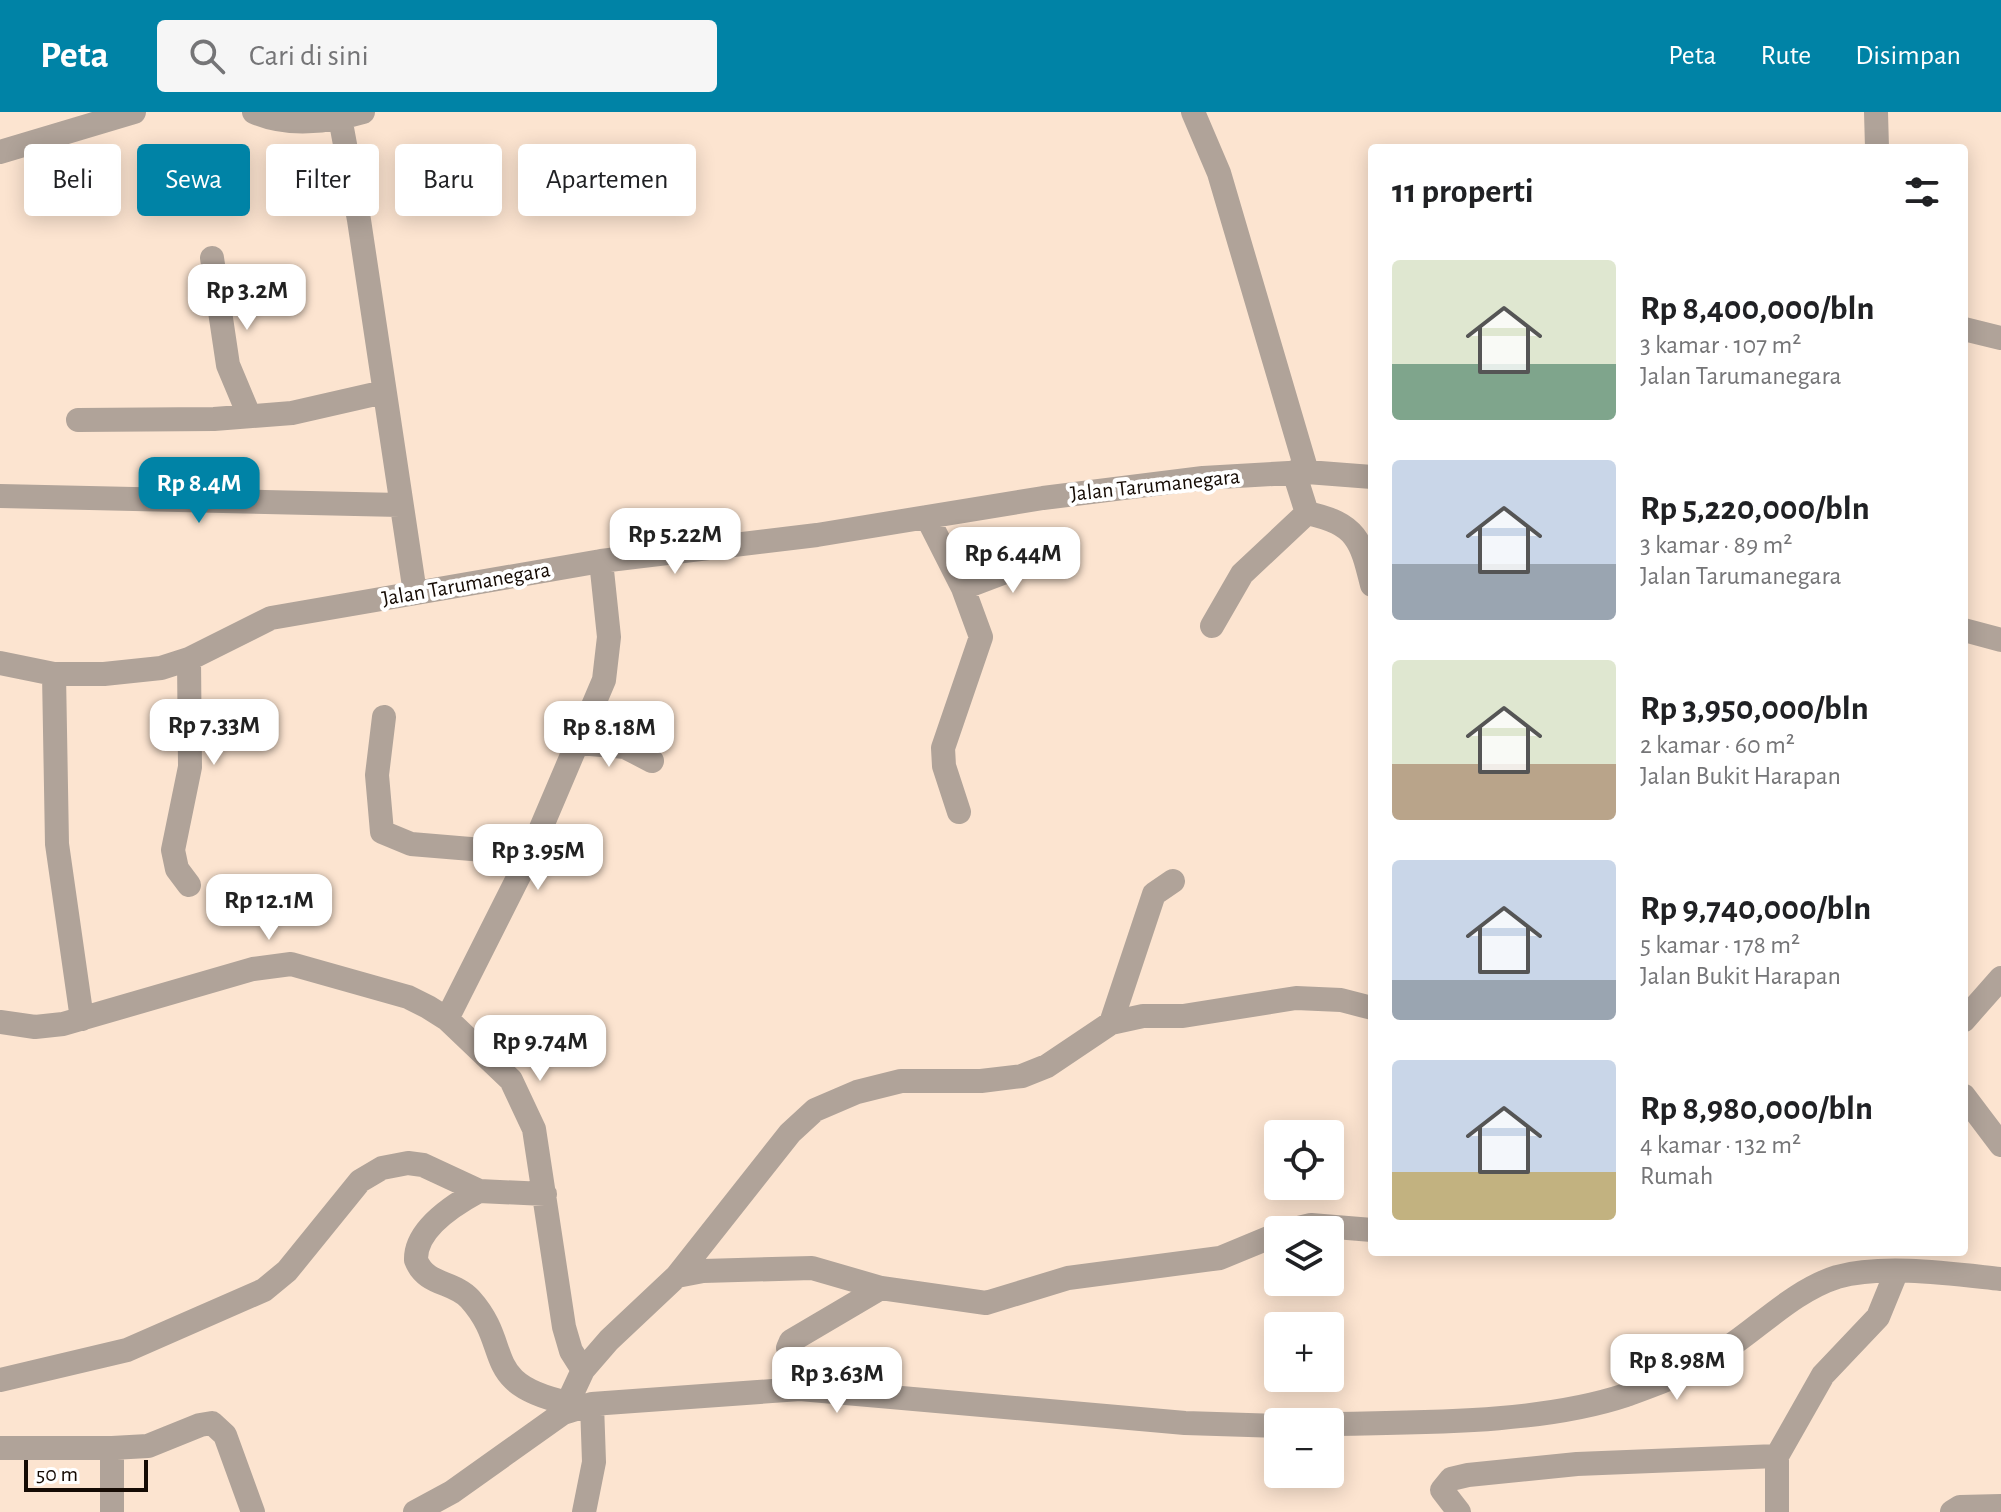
<!DOCTYPE html>
<html lang="id">
<meta charset="utf-8">
<style>
body{margin:0;font-family:"Alegreya Sans",sans-serif;background:#f6f6f6;color:#202124;height:100vh;display:flex;flex-direction:column;font-size:30px;white-space:nowrap}
*{box-sizing:border-box;margin:0}
p{font-size:26px;color:#757577}
.icon{flex:none;width:44px;height:44px;fill:none;stroke:currentColor;stroke-width:2;stroke-linecap:round;stroke-linejoin:round}
.map{position:relative;flex:1;overflow:hidden}
.sheet{position:absolute;left:1368px;top:32px;width:600px;height:1112px;display:flex;flex-direction:column;background:#fff;border-radius:8px;box-shadow:0 4px 20px #0003}
.sheet>*{flex:none}
.guide{position:absolute;left:24px;top:32px;width:760px;height:72px;display:flex;gap:16px}
.tools{position:absolute;left:1264px;top:1008px;display:grid;gap:16px}
.tools a{display:grid;place-items:center;width:80px;height:80px;border-radius:8px;background:#fff;box-shadow:0 4px 20px #0003;font-size:40px}
.scale{position:absolute;left:24px;bottom:20px;width:124px;box-sizing:border-box;padding-left:8px;border:4px solid #150b04;border-top:0;font-size:22px;line-height:28px;white-space:nowrap;color:#150b04;-webkit-text-stroke:6px #fff;paint-order:stroke}
.price{position:absolute;translate:-50% -68px;padding:0 18px;border-radius:16px;background:#fff;color:#222;font-size:26px;line-height:52px;filter:drop-shadow(0 2px 4px #0008)}
.price::after{content:'';position:absolute;left:50%;top:48px;width:24px;height:18px;margin-left:-12px;background:inherit;clip-path:polygon(0 0,100% 0,50% 100%)}
.price.active{background:#0083a6;color:#fff}
ul{padding:0;list-style:none}
li{display:flex;align-items:center;gap:24px;height:200px;padding:0 24px}
li span{display:grid;place-items:center;flex:none;width:224px;height:160px;border-radius:8px;color:#555}
li>.icon{margin-inline-start:auto}
span .icon{width:96px;height:96px;fill:#fffc;stroke-width:1}
li b{font-size:34px}
h2{display:flex;justify-content:space-between;align-items:center;height:96px;padding:0 24px;font-size:34px}
.tag{padding:0 28px;border-radius:8px;background:#fff;box-shadow:0 4px 20px #0003;font-size:28px;line-height:72px}
.tag.active{background:#0083a6;color:#fff}
header{display:flex;align-items:center;gap:48px;box-sizing:border-box;height:112px;padding:0 40px;background:#0083a6;color:#fff}
header strong{font-size:38px}
nav{display:flex;gap:44px;margin-inline-start:auto;font-size:28px}
.search{width:560px;height:72px;background:#f6f6f6;display:flex;align-items:center;gap:20px;box-sizing:border-box;padding:0 28px;border-radius:8px;color:#757577;font-size:30px}
.map>svg:first-child{display:block}
.lines{fill:none;stroke-linecap:round;stroke-linejoin:round}
.minor{stroke:#b0a399;stroke-width:24}
.labels{text-anchor:middle;dominant-baseline:central;stroke-width:8;stroke-linejoin:round;paint-order:stroke}
.street-label{font-size:22px;fill:#150b04;stroke:#fff}
</style>
<header>
<strong>Peta</strong>
<div class="search"><svg class="icon" aria-label="search" viewBox="0 0 24 24"><circle cx="10" cy="10" r="6"/><path d="M15 15l6 6"/></svg>Cari di sini</div>
<nav><a>Peta</a><a>Rute</a><a>Disimpan</a></nav>
</header>
<div class="map">
<svg width="2001" height="1400" viewBox="0 0 2001 1400">
<rect width="100%" height="100%" fill="#fce4d0"/>
<g class="lines">
<path class="minor" d="M254 0C287 15 329 10 363 0
M339 0 359 108 415 481
M1193 0 1219 61 1307 360
M1876 0 1877 36
M0 40 134 0
M212 146 228 253 249 303
M1964 217 2001 226
M78 308 214 307 292 301 384 280
M1294 360 1307 401C1357 412 1361 428 1372 473
M0 384 400 393
M927 405 963 476 981 525 943 636 944 654 959 700
M963 476 1045 445
M1212 514 1242 462 1307 401
M1964 518 2001 528
M189 547 190 655 173 738 177 757 189 773
M0 551 54 562H104L161 556 189 547 271 506 601 449 817 423 1043 386 1203 366 1307 360 1372 365
M54 562 57 732 82 907
M384 605 377 663 382 720 411 732 530 742
M579 631 625 635 652 649
M447 907 530 742 604 568 609 525 601 449
M1964 908 2001 866
M0 910 35 915 63 912 253 857 291 852 408 885 428 895 447 907 511 968 534 1017 564 1215 571 1239 583 1258
M1111 911 1154 782 1173 769
M1964 984 2001 1033
M545 1082 479 1079C455 1092 415 1117 416 1148 426 1174 454 1169 470 1187 514 1236 478 1271 568 1291
M1290 1118 1311 1113 1372 1118
M677 1164 703 1159 812 1156 881 1176 986 1191 1068 1166 1220 1146 1278 1122
M0 1268 127 1238 264 1178 287 1159 360 1069 382 1056 408 1051 423 1053 479 1079
M800 1277 788 1236 791 1229 881 1176
M563 1301 583 1258 609 1228 677 1164 790 1021 815 998 857 980 901 969H981L1022 964 1047 954 1111 911 1143 904H1183L1296 886 1341 888 1372 896
M1330 1312C1421 1310 1539 1312 1626 1283 1656 1272 1687 1261 1715 1244 1755 1220 1792 1179 1837 1165 1884 1152 1953 1162 2001 1167
M0 1336H112
M112 1400V1336L148 1334 200 1313 212 1311 225 1323 253 1400
M415 1400 452 1380 563 1301 592 1292 800 1277 1185 1311 1278 1314
M584 1400 594 1350 592 1292
M1459 1400 1442 1378 1451 1367 1468 1363 1577 1352 1777 1344
M1777 1400V1344L1823 1263 1878 1205 1896 1161
M1952 1400 1960 1395 2001 1394"/>
</g>
<g class="labels">
<g class="street-label">
<text transform="translate(1155 373) rotate(-6)">Jalan Tarumanegara</text>
<text transform="translate(466 472) rotate(-10)">Jalan Tarumanegara</text>
</g>
</g>
</svg>
<div class="tools">
<a><svg class="icon" aria-label="locate" viewBox="0 0 24 24"><circle cx="12" cy="12" r="6"/><path d="M12 2v4M12 18v4M2 12h4M18 12h4"/></svg></a>
<a><svg class="icon" aria-label="layers" viewBox="0 0 24 24"><path d="M12 4l9 5-9 5-9-5zM3 14l9 5 9-5"/></svg></a>
<a>+</a>
<a>−</a>
</div>
<div class="scale">50 m</div>
<b class="price" style="left:247px;top:220px">Rp 3.2M</b>
<b class="price active" style="left:199px;top:413px">Rp 8.4M</b>
<b class="price" style="left:675px;top:464px">Rp 5.22M</b>
<b class="price" style="left:1013px;top:483px">Rp 6.44M</b>
<b class="price" style="left:214px;top:655px">Rp 7.33M</b>
<b class="price" style="left:609px;top:657px">Rp 8.18M</b>
<b class="price" style="left:538px;top:780px">Rp 3.95M</b>
<b class="price" style="left:269px;top:830px">Rp 12.1M</b>
<b class="price" style="left:540px;top:971px">Rp 9.74M</b>
<b class="price" style="left:1677px;top:1290px">Rp 8.98M</b>
<b class="price" style="left:837px;top:1303px">Rp 3.63M</b>
<div class="guide">
<a class="tag">Beli</a>
<a class="tag active">Sewa</a>
<a class="tag">Filter</a>
<a class="tag">Baru</a>
<a class="tag">Apartemen</a>
</div>
<section class="sheet">
<h2>11 properti<svg class="icon" aria-label="filters" viewBox="0 0 24 24"><path d="M4 7h16M4 17h16"/><circle cx="9" cy="7" r="2"/><circle cx="15" cy="17" r="2"/></svg></h2>
<ul>
<li><span style="background:linear-gradient(#dfe7d0 65%,#7fa58c 0)"><svg class="icon" aria-label="home" viewBox="0 0 24 24"><path d="M3 11l9-7 9 7M6 9v11h12V9"/></svg></span><div><b>Rp 8,400,000/bln</b><p>3 kamar · 107 m²</p><p>Jalan Tarumanegara</p></div></li>
<li><span style="background:linear-gradient(#c9d6e8 65%,#9aa5b1 0)"><svg class="icon" aria-label="home" viewBox="0 0 24 24"><path d="M3 11l9-7 9 7M6 9v11h12V9"/></svg></span><div><b>Rp 5,220,000/bln</b><p>3 kamar · 89 m²</p><p>Jalan Tarumanegara</p></div></li>
<li><span style="background:linear-gradient(#dfe7d0 65%,#b9a48a 0)"><svg class="icon" aria-label="home" viewBox="0 0 24 24"><path d="M3 11l9-7 9 7M6 9v11h12V9"/></svg></span><div><b>Rp 3,950,000/bln</b><p>2 kamar · 60 m²</p><p>Jalan Bukit Harapan</p></div></li>
<li><span style="background:linear-gradient(#c9d6e8 75%,#9aa5b1 0)"><svg class="icon" aria-label="home" viewBox="0 0 24 24"><path d="M3 11l9-7 9 7M6 9v11h12V9"/></svg></span><div><b>Rp 9,740,000/bln</b><p>5 kamar · 178 m²</p><p>Jalan Bukit Harapan</p></div></li>
<li><span style="background:linear-gradient(#c9d6e8 70%,#c2b280 0)"><svg class="icon" aria-label="home" viewBox="0 0 24 24"><path d="M3 11l9-7 9 7M6 9v11h12V9"/></svg></span><div><b>Rp 8,980,000/bln</b><p>4 kamar · 132 m²</p><p>Rumah</p></div></li>
</ul>
</section>
</div>
